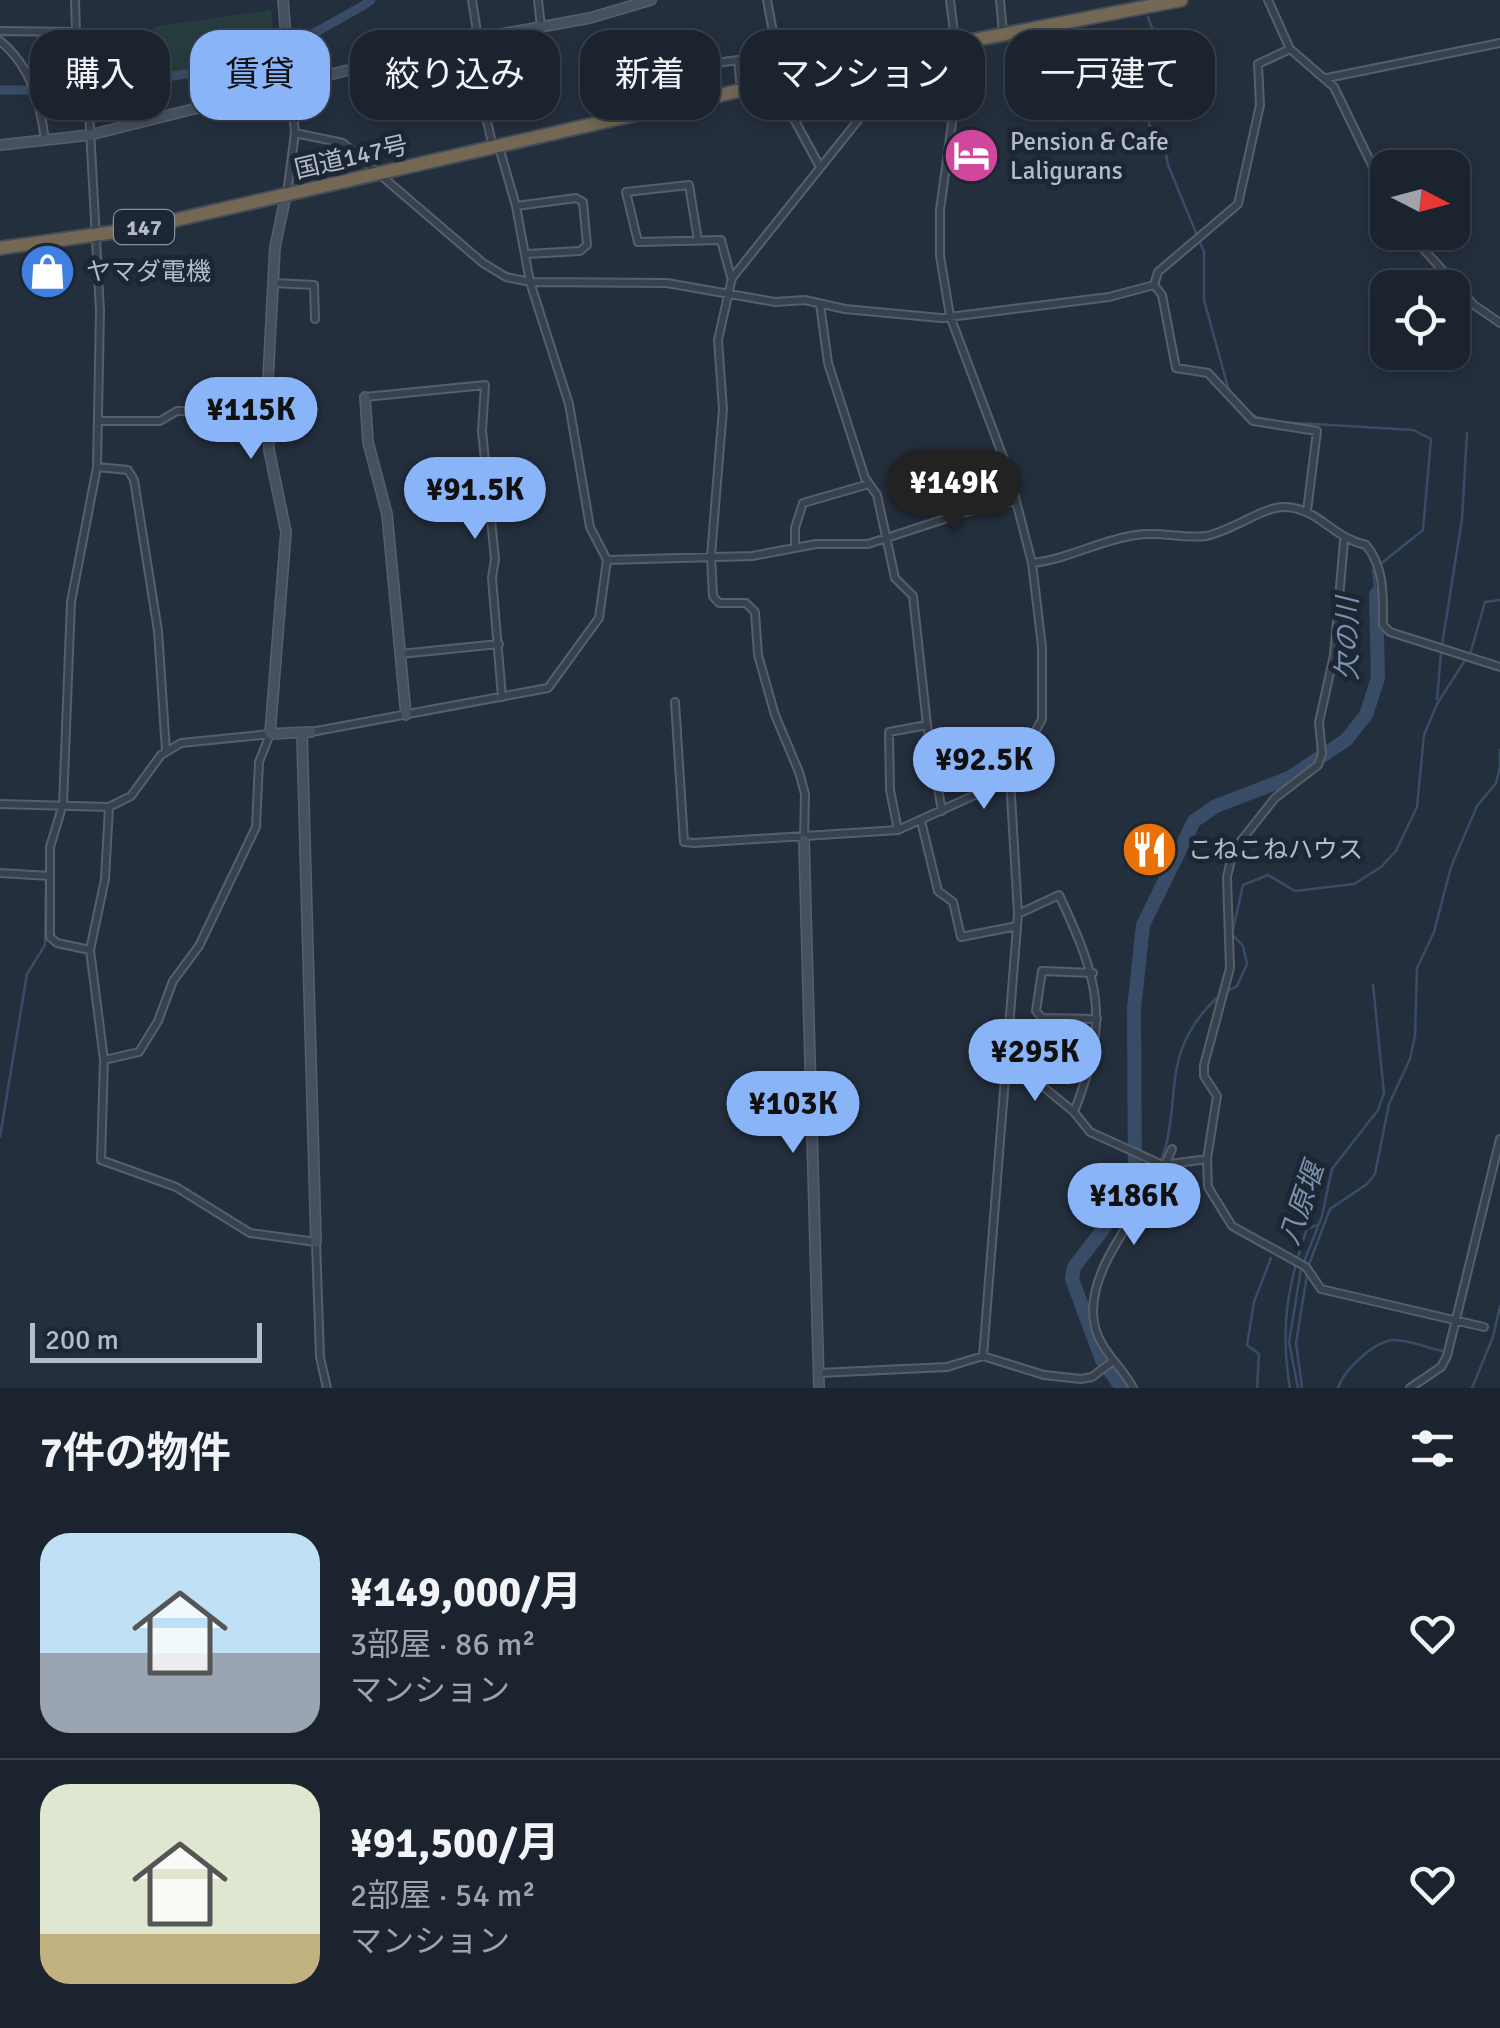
<!DOCTYPE html>
<html lang="ja">
<meta charset="utf-8">
<style>
body{margin:0;font-family:Signika,"Noto Sans JP",sans-serif;background:#242b36;color:#f1f3f6;height:100vh;display:flex;flex-direction:column;font-size:38px;white-space:nowrap}
*{box-sizing:border-box;margin:0}
p{font-size:32px;color:#a0a4aa}
.icon{flex:none;width:55px;height:55px;fill:none;stroke:currentColor;stroke-width:2;stroke-linecap:round;stroke-linejoin:round}
.map{position:relative;height:1388px;overflow:hidden}
.details{display:flex;flex-direction:column;background:#1b232e;flex:1}
.details>*{flex:none}
.hud{position:absolute;left:30px;top:30px;width:1440px;height:90px;display:flex;gap:20px}
.needle{width:65px;rotate:96deg}
.tools{position:absolute;left:1370px;top:150px;display:grid;gap:20px}
.tools a{display:grid;place-items:center;width:100px;height:100px;border-radius:20px;background:#1b232e;box-shadow:0 5px 15px #0003,0 0 0 2px #39404a;font-size:50px}
.scale{position:absolute;left:30px;bottom:25px;width:232px;box-sizing:border-box;padding-left:10px;border:5px solid #b4bcc9;border-top:0;font-size:28px;line-height:35px;white-space:nowrap;color:#b4bcc9;-webkit-text-stroke:8px #1d2633;paint-order:stroke}
.price{position:absolute;translate:-50% -85px;padding:0 22px;border-radius:35px;background:#8ab4f8;color:#111;font-size:32px;line-height:65px;filter:drop-shadow(0 2px 5px #0008)}
.price::after{content:'';position:absolute;left:50%;top:60px;width:30px;height:22px;margin-left:-15px;background:inherit;clip-path:polygon(0 0,100% 0,50% 100%)}
.price.current{background:#222;color:#fff}
ul{padding:0;list-style:none}
li{display:flex;align-items:center;gap:30px;height:250px;padding:0 40px}
li+li{border-top:2px solid #39404a}
li span{display:grid;place-items:center;flex:none;width:280px;height:200px;border-radius:30px;color:#555}
li>.icon{margin-inline-start:auto}
span .icon{width:120px;height:120px;fill:#fffc;stroke-width:1}
li b{font-size:42px}
h2{display:flex;justify-content:space-between;align-items:center;height:120px;padding:0 40px;font-size:42px}
.tag{padding:0 35px;border-radius:30px;background:#1b232e;box-shadow:0 5px 15px #0003,0 0 0 2px #39404a;font-size:35px;line-height:90px}
.tag.current{background:#8ab4f8;color:#111}
.map>svg:first-child{display:block}
.green{fill:#263c3f}
.lines{fill:none;stroke-linecap:round;stroke-linejoin:round}
.stream{stroke:#394c67;stroke-width:2.5}
.canal{stroke:#394c67;stroke-width:9}
.river{stroke:#394c67;stroke-width:14}
.street-casing{stroke:#565f6c;stroke-width:10}
.secondary-casing{stroke:#565f6c;stroke-width:12}
.highway-casing{stroke:#434c59;stroke-width:16}
.street{stroke:#38414e;stroke-width:6}
.secondary{stroke:#465061;stroke-width:9}
.highway{stroke:#746855;stroke-width:12}
.labels{text-anchor:middle;dominant-baseline:central;stroke-width:10;stroke-linejoin:round;paint-order:stroke}
.shield{fill:#1d2633;stroke:#878f9c;stroke-width:2.5}
.shield-label{font-size:22px;font-weight:bold;fill:#b4bcc9}
.poi-label{font-size:25px;fill:#b4bcc9;stroke:#1d2633;text-anchor:start}
.street-label{font-size:25px;fill:#b4bcc9;stroke:#1d2633}
.water-label{font-size:28px;font-style:italic;fill:#7c92b1;stroke:#1d2633}
</style>
<div class="map">
<svg width="1500" height="1388" viewBox="0 0 1500 1388">
<rect width="100%" height="100%" fill="#242f3e"/>
<path class="green" d="M271 10 274 49 227 64 158 76 153 27Z"/>
<g class="lines">
<path class="stream" d="M1140 0 1141 1
M1148 17C1169 69 1154 76 1149 125L1162 133 1168 165 1204 252V300L1229 391
M1248 412 1263 420
M1281 422 1413 430 1431 439 1423 530 1373 570 1376 594
M1442 645 1462 519 1467 433
M1437 699 1441 653
M1500 750V765
M50 837 57 810
M46 872 47 850
M1226 992 1237 986 1247 964 1243 946 1232 934 1243 885 1268 875 1295 891 1354 884 1381 867 1396 851 1417 807 1424 735 1437 704 1471 651 1485 602 1500 600
M0 1137 27 974 45 945 46 880
M1135 1188 1148 1186C1193 1117 1148 1060 1219 996
M1304 1262 1322 1216 1332 1169 1378 1110 1384 1093 1373 985
M1308 1267 1330 1209 1367 1184 1375 1174 1389 1104 1410 1059 1415 1036 1417 968 1434 932 1451 867 1477 806 1496 783 1500 767
M1257 1388 1259 1354 1247 1345 1254 1302 1271 1258
M1290 1388C1280 1329 1287 1286 1307 1229L1317 1225
M1298 1388 1289 1342 1301 1269
M1302 1388 1296 1343 1307 1275
M1338 1388C1343 1371 1373 1342 1393 1340 1407 1339 1427 1348 1442 1351
M1472 1388 1493 1337 1500 1306"/>
<path class="canal" d="M361 7 371 0
M293 45 357 9
M222 68 275 52
M155 79 216 69
M91 88 151 79
M0 90H30
M38 90 83 89"/>
<path class="river" d="M1122 1388 1102 1360 1072 1279 1074 1267 1135 1188 1134 1009 1143 925 1194 821 1216 806 1289 778 1346 740 1366 715 1378 678 1376 594"/>
<defs>
<path id="street" d="M75 0 76 32 87 75 100 311 97 467 71 602 63 804 50 847V937L57 943 90 950
M472 0 478 38
M538 0 541 27
M767 0 782 80
M1000 0 1003 32
M1268 0 1290 49 1334 87 1388 198
M0 31 76 32
M468 40 493 147
M0 41C31 66 40 102 45 140
M717 63 738 60 741 90
M1327 78 1500 43
M775 84 820 167
M295 133 343 143 483 263 506 277 530 282 667 283 775 302 805 300 845 309 941 318 1109 297 1154 285
M287 194 295 133 290 83
M516 206 576 198 583 202 587 245 580 251 527 254
M1408 232 1474 305 1500 323
M698 240 689 185 626 192 638 242 721 240 731 277
M273 283 314 285 315 319
M1154 285 1162 295 1176 368 1208 373 1253 421 1317 431 1307 511
M1154 285 1158 272 1238 204 1260 105 1258 64 1290 49
M820 304 828 363 865 478 877 495 895 578 913 596 927 725 942 811
M365 397 485 385 482 431 495 559 492 578 502 697
M98 421H160L177 411H197
M97 467 128 470 134 480 158 631 166 751
M1344 541 1334 655 1319 722 1322 754 1318 765 1275 798 1233 851 1227 877 1230 968 1204 1065V1076L1217 1096 1207 1159 1208 1187 1232 1226 1306 1267 1321 1289 1484 1327
M795 547V528L803 503 869 484
M607 560 752 556 816 544H868L966 512 1016 501
M1032 563C1069 559 1100 540 1136 535 1159 531 1183 539 1206 536 1232 531 1264 506 1285 507 1318 508 1333 538 1366 545 1385 568 1383 597 1383 625L1390 632 1500 667
M400 654 499 644
M675 702 684 842 694 843 898 830 1010 779 1042 719V647L1032 563 1008 470 950 316 940 256V210L959 72 950 0
M311 732 548 688 599 618 607 560 590 527 569 404 530 282 516 206 499 147
M0 804 109 807 131 796 161 755 181 743 270 734 259 762 256 827 199 946 173 981 158 1021 139 1052 104 1060
M109 807 105 879 90 950 104 1060 101 1160 176 1187 250 1233 316 1242 320 1357 327 1388
M921 821 938 891 953 902 961 937 1017 926
M898 830 890 790 889 732 927 725
M804 840 805 794 799 772 775 715 758 655 755 612 746 603H719L713 596 711 556 723 409 718 340 732 278 868 108 877 93 886 58
M0 873 50 876
M1018 914 1059 895C1100 982 1110 1020 1074 1112
M1093 973 1042 971 1036 1011 1042 1018 1097 1019
M1003 1075 1035 1080 1074 1112 1090 1132 1163 1165 1207 1159
M983 1356 1018 914 1010 779
M819 1373 947 1367 983 1356 1044 1375 1081 1379 1092 1377 1113 1361
M1133 1388C1121 1365 1098 1349 1094 1322 1084 1265 1153 1200 1172 1149
M1410 1388 1441 1367 1447 1356 1500 1139"/>
<path id="secondary" d="M283 0 290 83
M0 145 90 135 468 40 590 18 651 0
M286 195 275 247 267 398 269 450 286 532 270 734 311 732
M365 397 368 442 387 514 406 715
M302 734 316 1242
M804 840 819 1388"/>
<path id="highway" d="M0 248 136 229 886 57 1181 0"/>
</defs>
<use href="#street" class="street-casing"/>
<use href="#secondary" class="secondary-casing"/>
<use href="#highway" class="highway-casing"/>
<use href="#street" class="street"/>
<use href="#secondary" class="secondary"/>
<use href="#highway" class="highway"/>
</g>
<defs>
<symbol id="hotel-disc" viewBox="-11 -11 22 22"><circle r="9.5" fill="#d1479c" stroke="#1d2633"/><path d="M-6-4.5h1.5V1H6V5H4.5V3h-9V5H-6ZM-4 0a1.8 1.8 0 1 1 3.6 0ZM.5 0V-2.5h3Q6-2.5 6 0Z" fill="#fff"/></symbol>
<symbol id="shop-disc" viewBox="-11 -11 22 22"><circle r="9.5" fill="#3f7fe0" stroke="#1d2633"/><path d="M-5-2.5h2.3a2.7 3.5 0 0 1 5.4 0H5L5.5 6h-11ZM-1.5-2.5h3a1.5 2.3 0 0 0-3 0Z" fill="#fff"/></symbol>
<symbol id="restaurant-disc" viewBox="-11 -11 22 22"><circle r="9.5" fill="#e8710a" stroke="#1d2633"/><path d="M-5-6h1v4h1v-4h1v4h1v-4h1v5L-1.5 .5V6h-2V.5L-5-1ZM5-6V6H3V1.5H1.5Q1.5-4 5-6Z" fill="#fff"/></symbol>
</defs>
<g fill-rule="evenodd">
<use href="#hotel-disc" x="940" y="124" width="63" height="63"/>
<use href="#shop-disc" x="16" y="240" width="63" height="63"/>
<use href="#restaurant-disc" x="1118" y="818" width="63" height="63"/>
</g>
<g class="labels">
<rect class="shield" x="114" y="210" width="60" height="34" rx="8"/>
<g class="shield-label">
<text x="144" y="227">147</text>
</g>
<g class="poi-label">
<text x="1010" y="141">Pension &amp; Cafe<tspan x="1010" dy="29">Laligurans</tspan></text>
<text x="86" y="271">ヤマダ電機</text>
<text x="1188" y="849">こねこねハウス</text>
</g>
<g class="street-label">
<text transform="translate(351 157) rotate(-13)">国道147号</text>
</g>
<g class="water-label">
<text transform="translate(1348 639) rotate(-90)">欠の川</text>
<text transform="translate(1302 1204) rotate(-71)">八原堰</text>
</g>
</g>
</svg>
<div class="tools">
<a><svg class="needle" viewBox="-14 -14 28 28"><path d="M0-13l5 13h-10z" fill="#e53935"/><path d="M0 13l5-13h-10z" fill="#a0a4aa"/></svg></a>
<a><svg class="icon" aria-label="locate" viewBox="0 0 24 24"><circle cx="12" cy="12" r="6"/><path d="M12 2v4M12 18v4M2 12h4M18 12h4"/></svg></a>
</div>
<div class="scale">200 m</div>
<b class="price" style="left:251px;top:462px">¥115K</b>
<b class="price current" style="left:954px;top:535px">¥149K</b>
<b class="price" style="left:475px;top:542px">¥91.5K</b>
<b class="price" style="left:984px;top:812px">¥92.5K</b>
<b class="price" style="left:1035px;top:1104px">¥295K</b>
<b class="price" style="left:793px;top:1156px">¥103K</b>
<b class="price" style="left:1134px;top:1248px">¥186K</b>
<div class="hud">
<a class="tag">購入</a>
<a class="tag current">賃貸</a>
<a class="tag">絞り込み</a>
<a class="tag">新着</a>
<a class="tag">マンション</a>
<a class="tag">一戸建て</a>
</div>
</div>
<section class="details">
<h2>7件の物件<svg class="icon" aria-label="filters" viewBox="0 0 24 24"><path d="M4 7h16M4 17h16"/><circle cx="9" cy="7" r="2"/><circle cx="15" cy="17" r="2"/></svg></h2>
<ul>
<li><span style="background:linear-gradient(#bfe0f5 60%,#9aa5b1 0)"><svg class="icon" aria-label="home" viewBox="0 0 24 24"><path d="M3 11l9-7 9 7M6 9v11h12V9"/></svg></span><div><b>¥149,000/月</b><p>3部屋 · 86 m²</p><p>マンション</p></div><svg class="icon" aria-label="heart" viewBox="0 0 24 24"><path d="M12 20l-8-8c-3-5 5-10 8-4 3-6 11-1 8 4z"/></svg></li>
<li><span style="background:linear-gradient(#dfe7d0 75%,#c2b280 0)"><svg class="icon" aria-label="home" viewBox="0 0 24 24"><path d="M3 11l9-7 9 7M6 9v11h12V9"/></svg></span><div><b>¥91,500/月</b><p>2部屋 · 54 m²</p><p>マンション</p></div><svg class="icon" aria-label="heart" viewBox="0 0 24 24"><path d="M12 20l-8-8c-3-5 5-10 8-4 3-6 11-1 8 4z"/></svg></li>
</ul>
</section>
